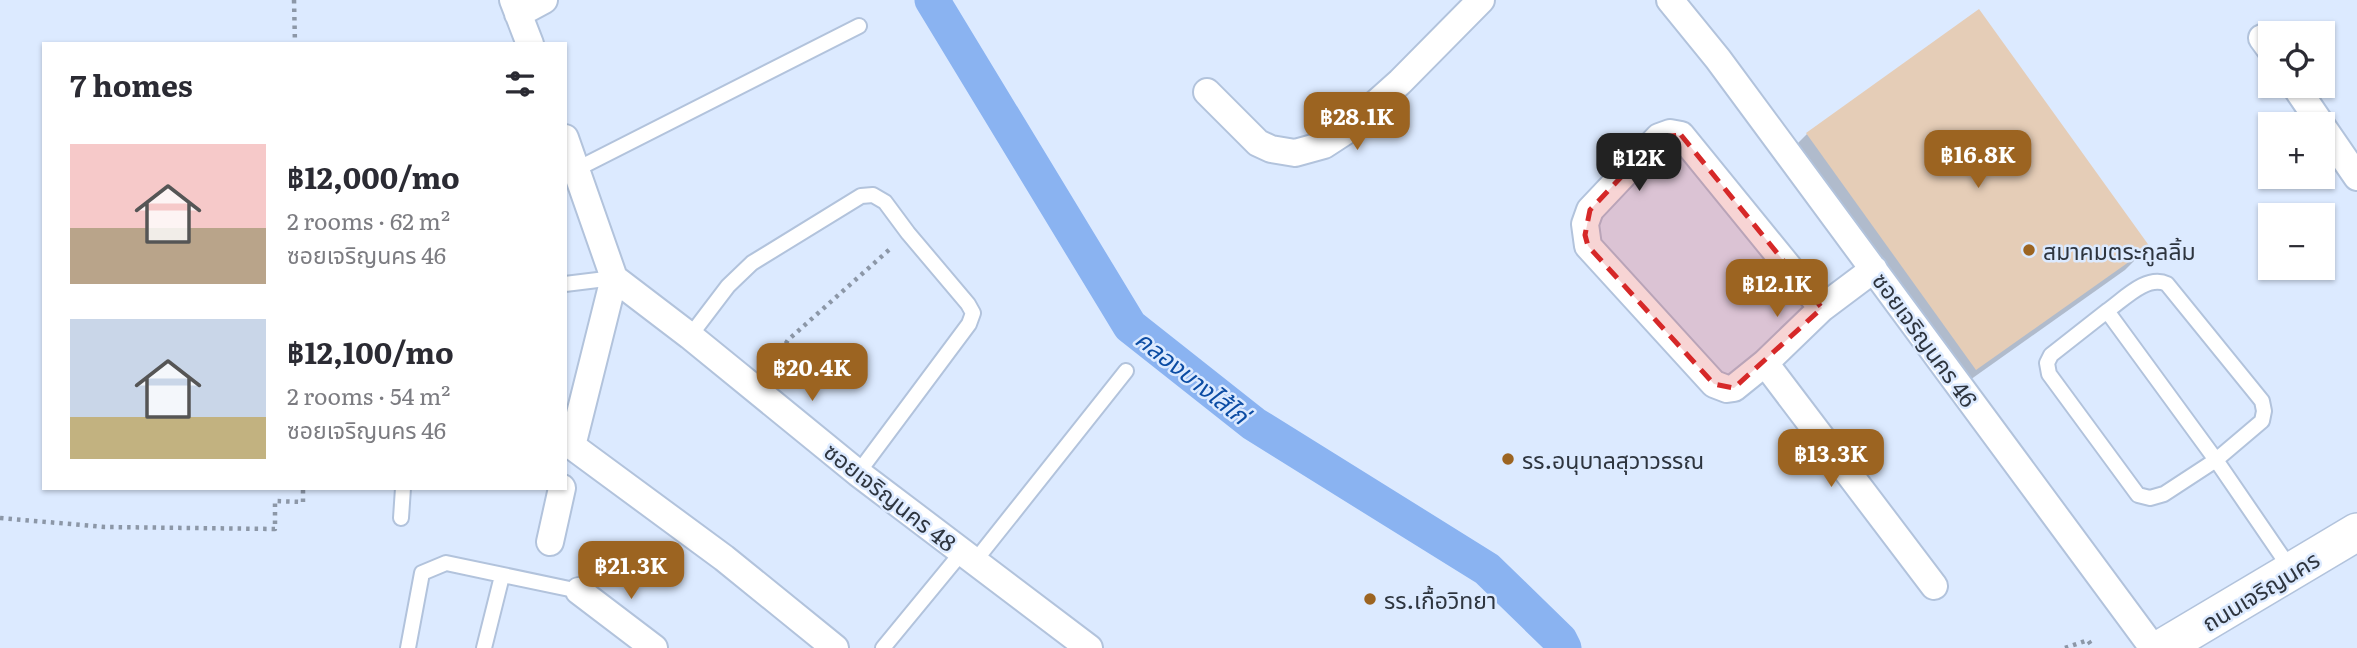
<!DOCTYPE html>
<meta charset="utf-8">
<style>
body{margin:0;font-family:Literata,"Noto Sans Thai",serif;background:#f2f2f3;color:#2b2b33;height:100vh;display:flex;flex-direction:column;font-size:26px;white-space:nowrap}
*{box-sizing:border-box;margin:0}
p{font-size:23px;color:#7c7c81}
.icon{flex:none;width:38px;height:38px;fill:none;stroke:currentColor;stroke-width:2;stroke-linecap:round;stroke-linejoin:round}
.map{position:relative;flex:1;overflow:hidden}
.panel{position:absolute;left:42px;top:42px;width:525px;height:448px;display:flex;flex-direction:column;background:#fff;border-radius:0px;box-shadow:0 2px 5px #0004}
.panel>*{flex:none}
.controls{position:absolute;left:2258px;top:21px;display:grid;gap:14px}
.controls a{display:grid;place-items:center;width:77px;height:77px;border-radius:0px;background:#fff;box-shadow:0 2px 5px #0004;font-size:35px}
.price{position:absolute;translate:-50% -60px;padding:0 16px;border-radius:14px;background:#9c6421;color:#fff;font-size:23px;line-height:46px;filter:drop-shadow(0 2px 4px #0008)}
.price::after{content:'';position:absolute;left:50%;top:42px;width:21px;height:16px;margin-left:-10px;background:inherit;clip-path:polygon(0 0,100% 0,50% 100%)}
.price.active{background:#222;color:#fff}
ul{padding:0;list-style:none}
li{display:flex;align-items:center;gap:21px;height:175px;padding:0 28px}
li span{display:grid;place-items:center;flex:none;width:196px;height:140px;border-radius:0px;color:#555}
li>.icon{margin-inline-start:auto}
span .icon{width:84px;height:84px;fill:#fffc;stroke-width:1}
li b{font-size:30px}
h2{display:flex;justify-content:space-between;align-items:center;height:84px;padding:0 28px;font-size:30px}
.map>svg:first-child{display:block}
.shadow{fill:#0003}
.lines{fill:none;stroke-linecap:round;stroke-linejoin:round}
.canal{stroke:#8ab3f1;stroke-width:35}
.building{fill:#e5cdb7}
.service-casing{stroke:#b2c3dc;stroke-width:18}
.minor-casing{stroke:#b2c3dc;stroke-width:30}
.secondary-casing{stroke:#b2c3dc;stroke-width:40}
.path{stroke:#8c97a7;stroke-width:4.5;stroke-dasharray:3.5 5;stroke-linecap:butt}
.service{stroke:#fff;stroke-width:14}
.minor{stroke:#fff;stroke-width:26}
.secondary{stroke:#fff;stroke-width:37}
.marked{fill:#d62828;fill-opacity:0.2;stroke:#d62828;stroke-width:5;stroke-dasharray:14 9;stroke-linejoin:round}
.poi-dot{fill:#9c6421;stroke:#dceaff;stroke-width:2.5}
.labels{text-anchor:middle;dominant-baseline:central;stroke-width:5;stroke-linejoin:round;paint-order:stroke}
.poi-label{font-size:23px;fill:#2e353f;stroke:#dceaff;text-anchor:start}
.street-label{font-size:23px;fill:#2e353f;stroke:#dceaff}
.water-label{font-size:24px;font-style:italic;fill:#0b4ca4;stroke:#dceaff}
</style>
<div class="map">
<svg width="2357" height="648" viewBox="0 0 2357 648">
<rect width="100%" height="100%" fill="#dceaff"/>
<path class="shadow" d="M1807 134 2148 247 2125 270 1953 392 1784 157Z"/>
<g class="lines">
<path class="canal" d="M932 0 1130 326 1254 424 1487 569 1560 640 1564 648"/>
</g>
<path class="building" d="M1979 9 2150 247 1976 370 1806 133Z"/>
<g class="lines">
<defs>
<path id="service" d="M577 169 859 26
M565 284 614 278
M2107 311C2123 300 2147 274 2167 284L2262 401 2264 411 2262 421 2216 460 2164 494 2150 498 2138 495 2049 374 2047 363 2051 355 2107 311 2216 460 2292 571
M690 336 728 286 752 263 861 196 873 195 885 202 908 233 968 304 973 313 969 324 858 473
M401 518 403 488
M975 561 1126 371
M408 648 422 573 446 563 579 591
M484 648 502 576
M883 648 962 552"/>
<path id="minor" d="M513 0 530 44
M1670 0 1718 59 2153 648
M518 14 544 0
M2262 38 2270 49
M2295 86 2321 124
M1207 92 1258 143 1271 149 1295 153 1324 145 1344 132 1400 82 1481 0
M2322 126 2357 177
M565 138 614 278 690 336 858 473 1089 648
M614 278 572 446 724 558 835 648
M1822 308 1681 135 1670 133 1659 137 1590 210 1585 224 1588 246 1714 384 1727 389 1734 388 1765 363 1822 308 1874 269
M1765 363 1934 586
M550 542 562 488
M579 591 654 648"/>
<path id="secondary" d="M2162 648 2357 532"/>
</defs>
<use href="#service" class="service-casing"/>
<use href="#minor" class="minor-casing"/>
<use href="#secondary" class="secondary-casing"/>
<path class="path" d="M294 0 295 44
M772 365 788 340 890 249
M0 518 105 527 275 529V501L303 502V488
M2065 648 2088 640 2093 648"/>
<use href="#service" class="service"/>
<use href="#minor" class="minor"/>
<use href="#secondary" class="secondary"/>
</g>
<path class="marked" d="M1681 135 1822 308 1734 388 1714 384 1588 246 1585 235 1590 210 1659 137Z"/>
<g class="poi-dot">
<circle cx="2029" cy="250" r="7"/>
<circle cx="1508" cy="459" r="7"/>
<circle cx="1370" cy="599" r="7"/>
</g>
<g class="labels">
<g class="poi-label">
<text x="2043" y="250">สมาคมตระกูลลิ้ม</text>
<text x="1522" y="459">รร.อนุบาลสุวาวรรณ</text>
<text x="1384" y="599">รร.เกื้อวิทยา</text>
</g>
<g class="street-label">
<text transform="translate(1926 339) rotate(54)">ซอยเจริญนคร 46</text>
<text transform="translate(891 496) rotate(38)">ซอยเจริญนคร 48</text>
<text transform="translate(2260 590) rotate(-31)">ถนนเจริญนคร</text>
</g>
<g class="water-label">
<text transform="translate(1193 376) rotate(38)">คลองบางไส้ไก่</text>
</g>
</g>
</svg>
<div class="controls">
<a><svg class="icon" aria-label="locate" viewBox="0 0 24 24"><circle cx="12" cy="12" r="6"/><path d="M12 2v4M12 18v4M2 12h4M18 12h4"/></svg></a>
<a>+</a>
<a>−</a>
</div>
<b class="price" style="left:1357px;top:152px">฿28.1K</b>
<b class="price" style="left:1978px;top:190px">฿16.8K</b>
<b class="price active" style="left:1639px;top:193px">฿12K</b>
<b class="price" style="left:1777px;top:319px">฿12.1K</b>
<b class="price" style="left:812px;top:403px">฿20.4K</b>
<b class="price" style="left:1831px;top:489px">฿13.3K</b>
<b class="price" style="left:631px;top:601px">฿21.3K</b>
<section class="panel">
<h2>7 homes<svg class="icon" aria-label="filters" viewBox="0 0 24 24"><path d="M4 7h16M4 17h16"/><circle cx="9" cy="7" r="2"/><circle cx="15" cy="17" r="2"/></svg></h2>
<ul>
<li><span style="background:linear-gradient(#f6c9c9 60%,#b9a48a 0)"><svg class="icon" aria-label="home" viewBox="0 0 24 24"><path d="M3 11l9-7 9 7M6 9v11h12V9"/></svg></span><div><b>฿12,000/mo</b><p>2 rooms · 62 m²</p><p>ซอยเจริญนคร 46</p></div></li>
<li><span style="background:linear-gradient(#c9d6e8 70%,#c2b280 0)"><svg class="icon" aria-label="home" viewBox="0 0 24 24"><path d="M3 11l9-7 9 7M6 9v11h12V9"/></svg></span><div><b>฿12,100/mo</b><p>2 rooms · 54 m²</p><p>ซอยเจริญนคร 46</p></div></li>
</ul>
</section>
</div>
